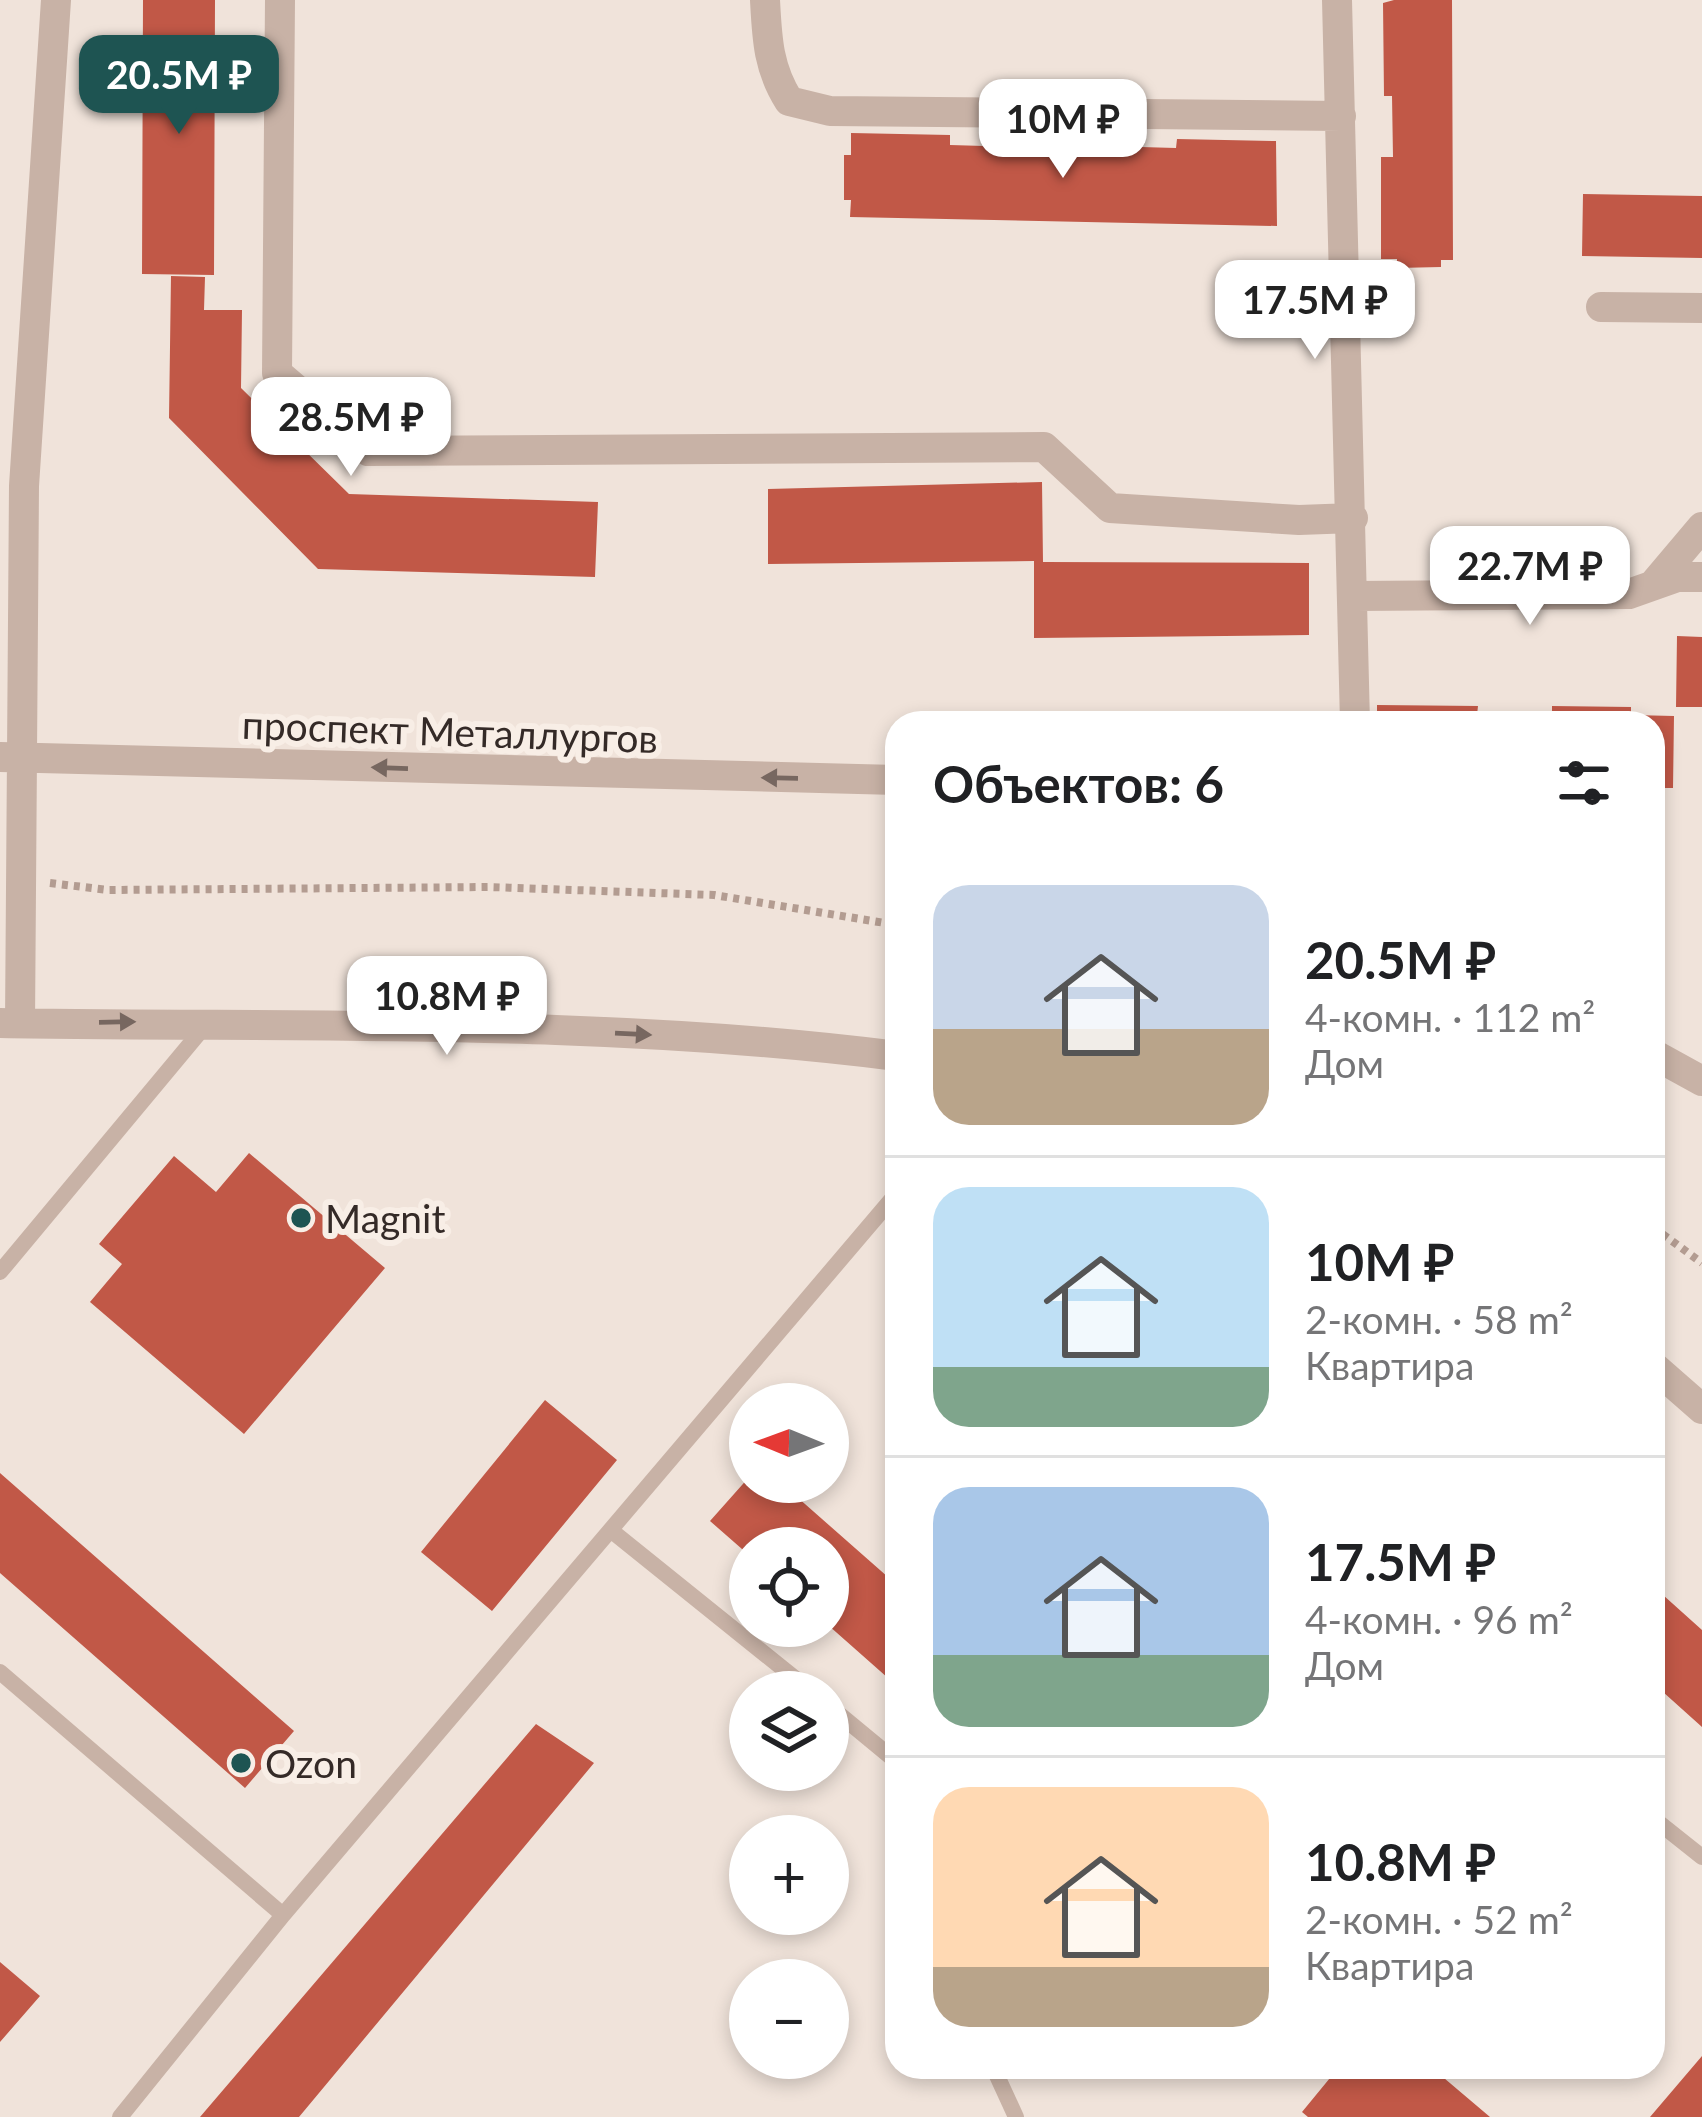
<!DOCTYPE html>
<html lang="ru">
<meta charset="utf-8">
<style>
body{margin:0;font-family:Lato,sans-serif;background:#f6f6f6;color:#202124;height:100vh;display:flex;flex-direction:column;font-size:45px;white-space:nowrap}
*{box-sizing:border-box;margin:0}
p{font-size:39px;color:#757577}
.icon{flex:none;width:66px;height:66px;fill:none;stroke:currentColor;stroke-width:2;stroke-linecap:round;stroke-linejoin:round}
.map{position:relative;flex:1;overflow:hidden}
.side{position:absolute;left:885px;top:711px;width:780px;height:1368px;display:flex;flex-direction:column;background:#fff;border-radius:36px;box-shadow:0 6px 18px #0003}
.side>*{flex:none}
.needle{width:78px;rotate:271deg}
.fabs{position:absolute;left:729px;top:1383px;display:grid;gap:24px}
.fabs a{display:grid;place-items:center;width:120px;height:120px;border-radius:50%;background:#fff;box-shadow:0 6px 18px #0003;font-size:60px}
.price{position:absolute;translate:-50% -102px;padding:0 27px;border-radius:24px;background:#fff;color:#222;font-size:39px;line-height:78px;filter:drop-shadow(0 3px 6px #0008)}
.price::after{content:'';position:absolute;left:50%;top:72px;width:36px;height:27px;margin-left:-18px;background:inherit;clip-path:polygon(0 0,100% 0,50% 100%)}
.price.on{background:#1e5452;color:#fff}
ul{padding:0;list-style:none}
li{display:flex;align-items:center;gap:36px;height:300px;padding:0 48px}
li+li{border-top:3px solid #e0e0e0}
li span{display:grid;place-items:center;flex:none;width:336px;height:240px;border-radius:36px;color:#555}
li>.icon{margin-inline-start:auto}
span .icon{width:144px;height:144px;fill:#fffc;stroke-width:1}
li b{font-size:51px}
h2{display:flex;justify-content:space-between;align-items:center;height:144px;padding:0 48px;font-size:51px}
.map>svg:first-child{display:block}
.building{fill:#c15847}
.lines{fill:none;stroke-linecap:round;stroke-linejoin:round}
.path{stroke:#b39c91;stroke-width:8;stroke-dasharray:6 6;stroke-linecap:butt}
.service{stroke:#c8b2a6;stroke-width:16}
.minor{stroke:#c8b2a6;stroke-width:30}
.tertiary{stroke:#c8b2a6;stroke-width:30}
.oneway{fill:#776760}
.poi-dot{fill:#1e5452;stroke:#f8eee6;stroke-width:4.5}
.labels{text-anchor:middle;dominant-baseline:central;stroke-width:12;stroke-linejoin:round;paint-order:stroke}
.street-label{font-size:39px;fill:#342a27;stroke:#f8eee6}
.poi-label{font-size:39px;fill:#342a27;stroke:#f8eee6;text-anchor:start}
</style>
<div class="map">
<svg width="1702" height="2117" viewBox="0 0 1702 2117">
<rect width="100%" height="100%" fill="#f0e3da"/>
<path class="building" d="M143 0H215L214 275 142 274Z
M1394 0H1452L1453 260H1441V267L1397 268V259H1381V157H1393L1392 96H1384L1383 3Z
M851 133 950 135V145L1022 147V135L1106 137 1105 146 1176 148 1177 139 1276 141 1277 226 850 217 851 200H844V155H851Z
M1583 194 1702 196V258L1582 256Z
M171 276 205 277 204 310H242L241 388 349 494 598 502 595 577 318 569 169 418Z
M1042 482 1043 562 1309 563V635L1034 638V561L768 564V489Z
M1677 636 1702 637V707H1676Z
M1377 705 1478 706 1477 715 1552 716V706L1631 707V715L1674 716 1673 788H1653V723H1377Z
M249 1153 385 1268 244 1434 90 1302 122 1264 99 1244 174 1156 216 1192Z
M545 1400 617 1460 492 1611 421 1552Z
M0 1473 294 1731 245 1788 0 1573Z
M750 1476V1482H780L897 1585V1686L828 1625V1548H750V1556L710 1521Z
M1653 1586 1702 1630V1727L1653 1683Z
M536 1724 594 1763 299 2117H200Z
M0 1962 40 1996 0 2042Z
M1702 2056V2117H1650Z
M1339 2067H1431L1490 2117H1308L1302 2112Z"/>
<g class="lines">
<path class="path" d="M50 883 108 890 489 887 714 895 897 925
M1653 1227 1702 1263"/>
<path class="service" d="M0 1272 205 1026
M613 1532 812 1692
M0 1672 283 1915 897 1193
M828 1705 897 1762
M1653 1818 1702 1857
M993 2067 1016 2117
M120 2117 283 1915"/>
<path class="minor" d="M280 0 277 373 368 451 1044 447 1110 508 1299 520 1353 518
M765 0C767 38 768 68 789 101L830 111 1341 116
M1337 0 1355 723
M1601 307 1702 308
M1653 585 1702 527
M1355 596 1629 594 1677 577H1702"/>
<path class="tertiary" d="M0 757 897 780
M0 1023C300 1028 599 1018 897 1056
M20 1023 24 486 56 0
M1653 1054 1702 1081
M1653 1366 1702 1409"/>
</g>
<defs><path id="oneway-solid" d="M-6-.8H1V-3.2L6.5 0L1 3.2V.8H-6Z" transform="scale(3)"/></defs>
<g class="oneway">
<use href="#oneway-solid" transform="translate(390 768) rotate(-178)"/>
<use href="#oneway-solid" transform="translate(780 778) rotate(-179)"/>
<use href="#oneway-solid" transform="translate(117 1022) rotate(-1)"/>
<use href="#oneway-solid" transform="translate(633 1034) rotate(3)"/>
</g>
<g class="poi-dot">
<circle cx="301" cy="1218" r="12"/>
<circle cx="241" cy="1763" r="12"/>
</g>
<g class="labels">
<g class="street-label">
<text transform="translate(450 731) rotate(2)">проспект Металлургов</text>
</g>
<g class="poi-label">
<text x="325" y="1218">Magnit</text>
<text x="265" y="1763">Ozon</text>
</g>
</g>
</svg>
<div class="fabs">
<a><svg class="needle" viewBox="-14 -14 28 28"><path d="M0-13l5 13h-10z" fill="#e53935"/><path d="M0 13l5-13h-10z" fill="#757577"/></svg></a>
<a><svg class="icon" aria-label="locate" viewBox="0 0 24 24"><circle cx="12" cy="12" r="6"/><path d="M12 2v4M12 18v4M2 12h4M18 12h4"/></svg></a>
<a><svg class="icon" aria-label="layers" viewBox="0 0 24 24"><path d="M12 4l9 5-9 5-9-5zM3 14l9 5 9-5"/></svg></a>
<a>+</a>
<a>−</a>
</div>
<b class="price on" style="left:179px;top:137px">20.5M ₽</b>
<b class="price" style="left:1063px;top:181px">10M ₽</b>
<b class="price" style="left:1315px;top:362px">17.5M ₽</b>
<b class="price" style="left:351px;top:479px">28.5M ₽</b>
<b class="price" style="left:1530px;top:628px">22.7M ₽</b>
<b class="price" style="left:447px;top:1058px">10.8M ₽</b>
<section class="side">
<h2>Объектов: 6<svg class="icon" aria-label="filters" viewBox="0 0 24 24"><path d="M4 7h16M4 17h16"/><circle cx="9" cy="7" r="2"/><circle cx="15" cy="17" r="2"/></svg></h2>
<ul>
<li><span style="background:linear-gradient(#c9d6e8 60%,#b9a48a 0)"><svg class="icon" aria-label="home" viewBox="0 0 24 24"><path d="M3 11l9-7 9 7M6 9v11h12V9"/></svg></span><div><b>20.5M ₽</b><p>4-комн. · 112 m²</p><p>Дом</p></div></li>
<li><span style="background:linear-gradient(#bfe0f5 75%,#7fa58c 0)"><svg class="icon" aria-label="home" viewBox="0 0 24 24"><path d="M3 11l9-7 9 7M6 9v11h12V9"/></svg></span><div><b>10M ₽</b><p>2-комн. · 58 m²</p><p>Квартира</p></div></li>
<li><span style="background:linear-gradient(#a9c7e8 70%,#7fa58c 0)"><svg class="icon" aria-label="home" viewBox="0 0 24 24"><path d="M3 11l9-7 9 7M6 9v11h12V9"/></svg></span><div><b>17.5M ₽</b><p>4-комн. · 96 m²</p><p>Дом</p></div></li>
<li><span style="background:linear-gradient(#ffd9b3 75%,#b9a48a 0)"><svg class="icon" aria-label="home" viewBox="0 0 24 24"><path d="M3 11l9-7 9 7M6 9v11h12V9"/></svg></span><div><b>10.8M ₽</b><p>2-комн. · 52 m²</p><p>Квартира</p></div></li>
</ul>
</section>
</div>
